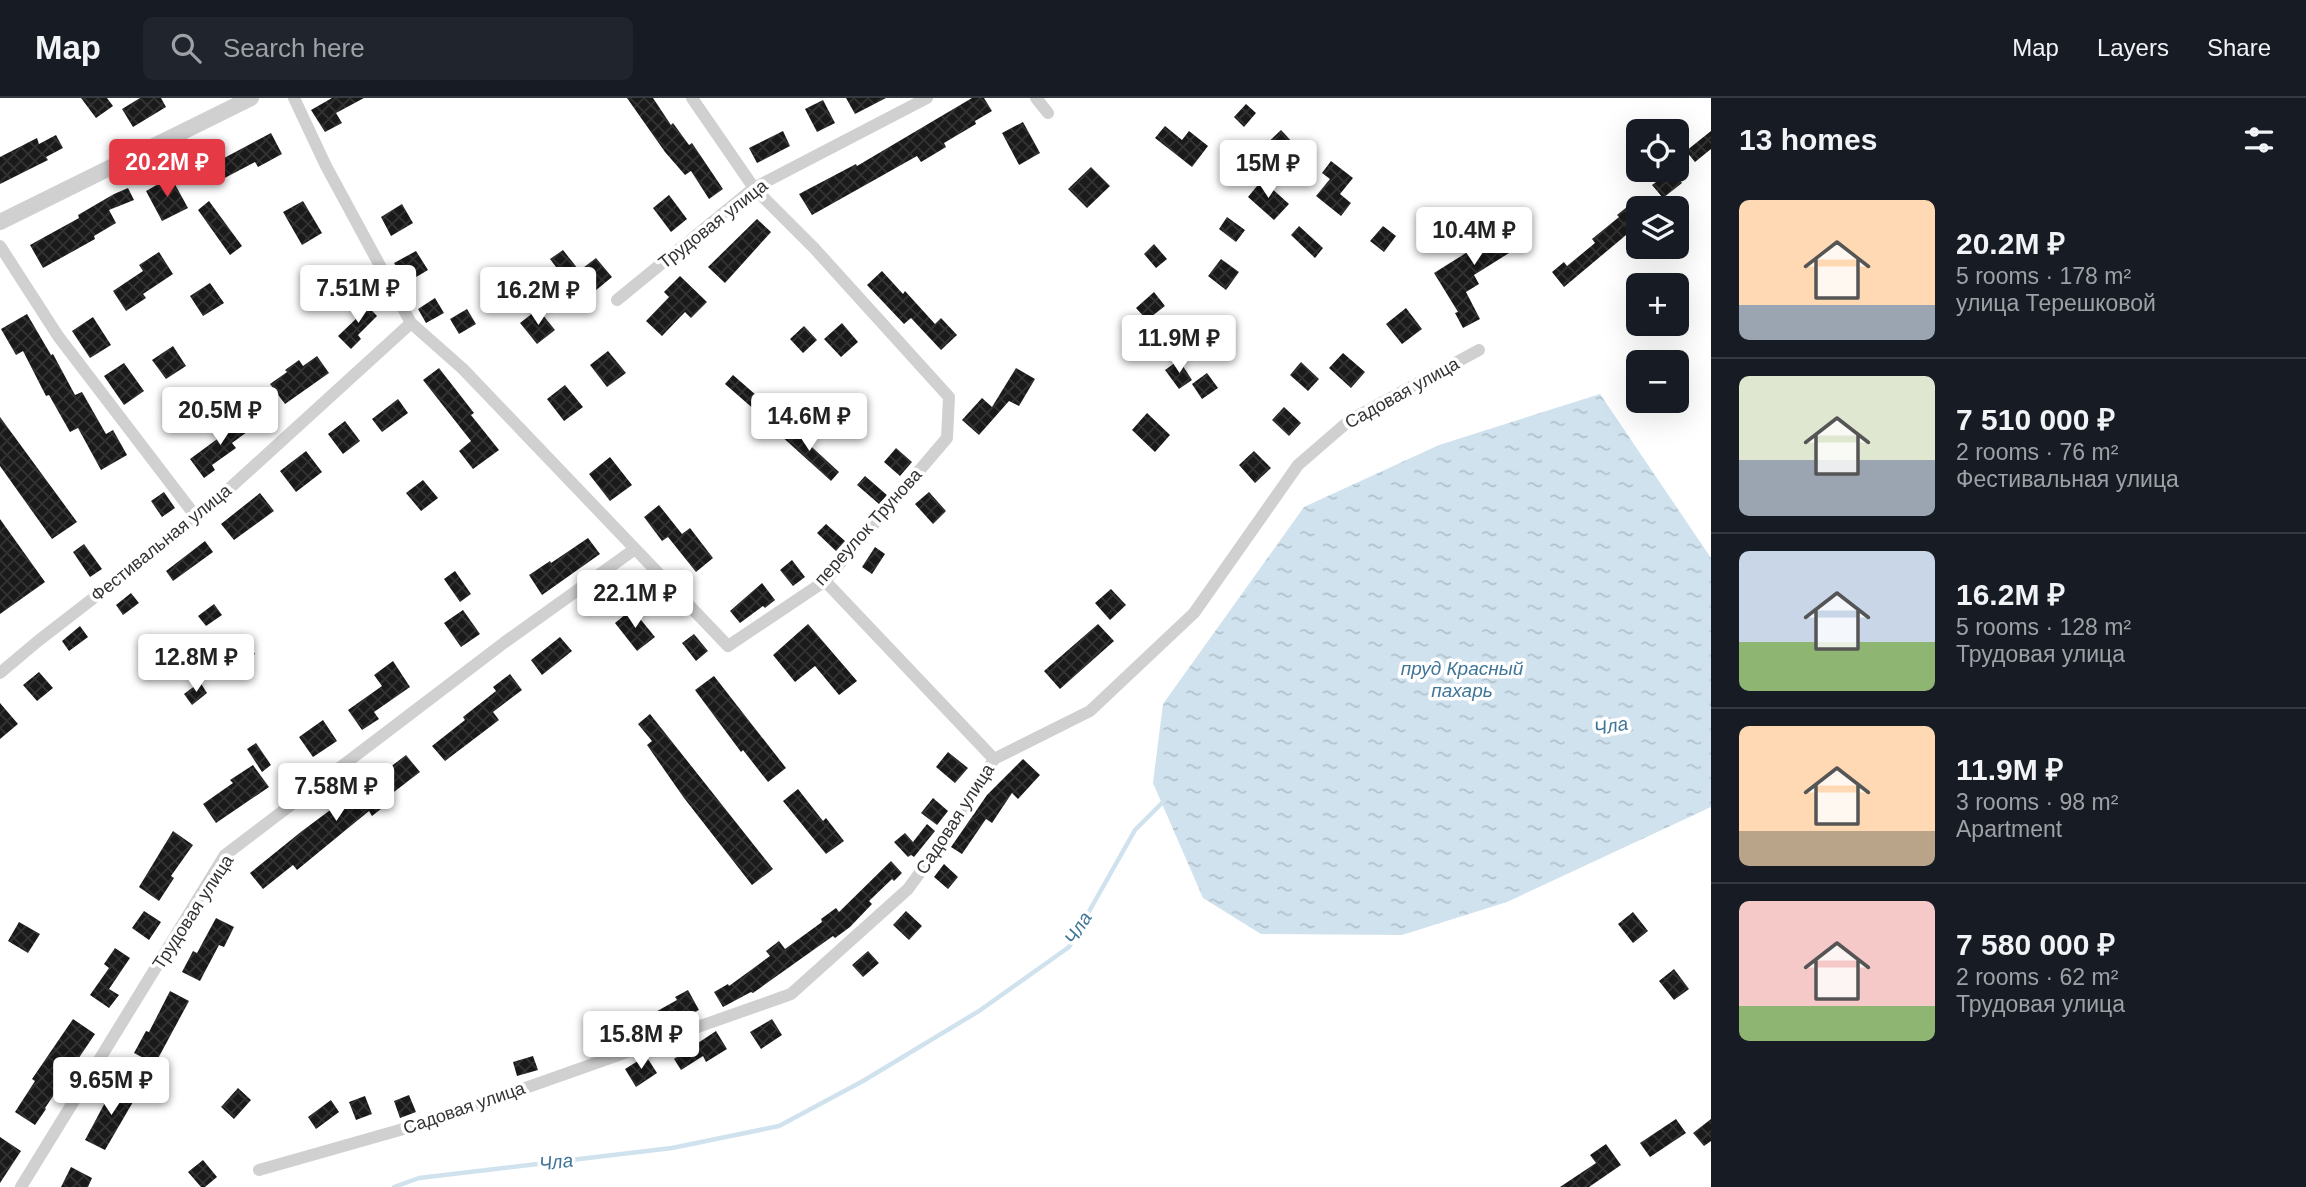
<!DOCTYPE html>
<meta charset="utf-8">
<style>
body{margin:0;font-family:Arial,sans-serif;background:#20242c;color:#f1f3f6;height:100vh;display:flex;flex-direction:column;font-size:26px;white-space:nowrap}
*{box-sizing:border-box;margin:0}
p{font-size:23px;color:#9ea1a6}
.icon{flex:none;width:38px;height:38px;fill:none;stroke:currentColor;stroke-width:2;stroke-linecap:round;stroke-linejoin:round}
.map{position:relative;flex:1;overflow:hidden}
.side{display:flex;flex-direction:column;background:#171b24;width:595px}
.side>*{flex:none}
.fabs{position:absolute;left:1626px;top:21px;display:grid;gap:14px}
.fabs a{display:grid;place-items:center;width:63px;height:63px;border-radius:10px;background:#171b24;box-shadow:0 7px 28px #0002;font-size:35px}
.price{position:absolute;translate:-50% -60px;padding:0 16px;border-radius:7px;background:#fff;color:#222;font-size:23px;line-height:46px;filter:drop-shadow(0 2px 4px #0008)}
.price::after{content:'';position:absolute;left:50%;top:42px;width:21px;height:16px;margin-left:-10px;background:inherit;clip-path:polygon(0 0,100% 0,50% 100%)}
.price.selected{background:#e63946;color:#fff}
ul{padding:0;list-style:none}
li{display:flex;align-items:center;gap:21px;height:175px;padding:0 28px}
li+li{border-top:2px solid #363941}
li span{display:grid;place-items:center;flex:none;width:196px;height:140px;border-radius:10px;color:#555}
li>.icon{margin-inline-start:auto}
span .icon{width:84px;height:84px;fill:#fffc;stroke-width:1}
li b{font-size:30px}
h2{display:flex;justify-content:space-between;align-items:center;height:84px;padding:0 28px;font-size:30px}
header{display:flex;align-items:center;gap:42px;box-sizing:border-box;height:98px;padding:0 35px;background:#171b24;border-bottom:2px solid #363941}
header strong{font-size:33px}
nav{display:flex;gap:38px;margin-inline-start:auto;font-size:24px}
.search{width:490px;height:63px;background:#20242c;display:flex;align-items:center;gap:18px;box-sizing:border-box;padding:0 24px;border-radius:10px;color:#9ea1a6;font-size:26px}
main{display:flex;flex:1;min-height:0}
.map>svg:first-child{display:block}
.water{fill:url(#water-ripples)}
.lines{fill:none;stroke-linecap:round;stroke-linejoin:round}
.stream{stroke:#cfe2ee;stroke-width:4.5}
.building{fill:url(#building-cross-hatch)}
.minor{stroke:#d0d0d0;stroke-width:12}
.tertiary{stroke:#d0d0d0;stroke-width:16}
.labels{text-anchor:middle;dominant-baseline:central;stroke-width:7;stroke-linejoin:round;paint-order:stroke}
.street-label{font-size:18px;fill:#333;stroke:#fff}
.water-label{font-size:19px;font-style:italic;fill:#3f7597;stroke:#fff}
</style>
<header>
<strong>Map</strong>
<div class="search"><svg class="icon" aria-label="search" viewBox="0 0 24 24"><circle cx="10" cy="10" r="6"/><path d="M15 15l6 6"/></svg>Search here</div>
<nav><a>Map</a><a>Layers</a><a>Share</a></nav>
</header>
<main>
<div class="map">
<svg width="1711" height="1089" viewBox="0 0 1711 1089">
<defs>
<pattern id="water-ripples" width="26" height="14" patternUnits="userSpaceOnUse" patternTransform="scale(1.75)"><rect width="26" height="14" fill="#cfe2ee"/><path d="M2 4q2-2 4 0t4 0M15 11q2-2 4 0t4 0" fill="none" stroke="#b2c2cd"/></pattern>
<pattern id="building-cross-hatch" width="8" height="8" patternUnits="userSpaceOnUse" patternTransform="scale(1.75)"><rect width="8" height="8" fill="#1a1a1a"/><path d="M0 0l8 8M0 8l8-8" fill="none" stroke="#333"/></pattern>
</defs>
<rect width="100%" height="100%" fill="#fff"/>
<path class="water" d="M1600 296 1711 460V709L1507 804 1402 837 1261 836 1203 800 1153 685 1163 606 1304 409 1439 347Z"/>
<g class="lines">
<path class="stream" d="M394 1089 419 1080 672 1050 779 1028 863 983 979 913 1069 849 1135 732 1165 702"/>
</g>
<path class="building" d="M81 0H107L113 8 96 20Z
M140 0H161L166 9 133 29 122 11Z
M332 0H364L336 15 342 25 325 34 311 12Z
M627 0H653L671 27 673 25 689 47 692 45 723 91 709 101 691 73 685 77 665 54Z
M846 0H886L855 16Z
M972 0H984L992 13 975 23 976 26 944 45 946 49 921 64 917 58 812 117 799 96 856 66 857 68Z
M823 2 835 25 817 34 805 11Z
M1246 6 1256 15 1244 29 1234 19Z
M1023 24 1040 55 1019 67 1002 35Z
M1165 28 1182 42 1189 33 1208 48 1192 69 1155 40Z
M1281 32 1296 48 1278 65 1263 49Z
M783 33 790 48 757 65 749 50Z
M1711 33V51L1695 64 1686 53Z
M271 35 282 56 258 69 255 64 219 83 211 67Z
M56 37 63 50 46 59 48 62 0 86V59L37 40 39 46Z
M1331 63 1353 80 1340 96 1351 105 1341 118 1316 98 1330 81 1322 75Z
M1091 69 1110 88 1087 110 1068 91Z
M1672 72 1682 85 1663 100 1652 87Z
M171 79 188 110 162 123 146 93Z
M1262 82 1289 106 1274 122 1248 99Z
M128 90 134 102 109 112 116 125 94 138 95 141 43 170 30 147 79 120 78 117 114 96Z
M669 97 687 121 671 134 653 110Z
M209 103 242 148 230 157 198 112Z
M303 103 322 135 302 147 283 114Z
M402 106 413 125 391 138 381 119Z
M1628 108 1638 120V127L1564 189 1552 174 1564 164 1567 168 1595 145 1592 141 1619 119 1617 117Z
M1227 119 1245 132 1236 144 1219 131Z
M1497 119 1517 150 1474 177 1479 186 1466 194 1480 221 1463 230 1455 215 1458 214 1434 175 1474 150 1466 138Z
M757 121 771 134 725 185 708 169Z
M1299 128 1323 150 1315 160 1291 137Z
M1383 128 1396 138 1384 154 1370 143Z
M1154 146 1167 161 1156 170 1144 156Z
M563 152 578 171 565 181 550 161Z
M416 153 428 172 406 185 394 165Z
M159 154 173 176 143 196 146 200 126 213 113 193 143 173 139 167Z
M596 160 612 179 595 193 579 173Z
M1221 161 1239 174 1226 192 1208 178Z
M882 173 903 196 905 193 935 226 941 220 957 237 941 252 911 220 904 226 867 187Z
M680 178 707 204 691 220 685 214 662 238 646 223 669 199 664 194Z
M210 185 224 205 203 218 190 198Z
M1154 194 1165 208 1147 222 1136 210Z
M435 200 444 215 426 225 418 211Z
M362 202 377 218 358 237 361 241 351 251 338 238 360 217 354 211Z
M1406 210 1422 231 1402 246 1386 226Z
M467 211 476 226 459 236 450 221Z
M538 211 555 232 537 246 520 225Z
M27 216 51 257 53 256 75 297 82 294 106 336 113 332 127 357 101 372 78 330 70 334 49 297 46 298 23 253 16 257 1 231Z
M93 219 111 247 90 260 72 233Z
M842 225 858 244 841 259 824 241Z
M804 228 817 242 803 255 790 241Z
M173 248 186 268 166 281 152 262Z
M608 253 626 275 607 289 590 267Z
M1343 255 1365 274 1351 290 1329 270Z
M317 258 329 275 285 306 270 286 287 274 285 272 299 262 303 268Z
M1179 262 1192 282 1179 291 1165 272Z
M1301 264 1319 281 1308 293 1290 277Z
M124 265 144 293 124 307 104 278Z
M439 270 474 315 471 317 499 352 473 371 459 353 471 343 423 282Z
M1016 270 1035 281 1019 308 1009 303 979 337 962 322 982 300 992 309Z
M1207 275 1218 290 1202 301 1192 286Z
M733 277 780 318 772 327 725 286Z
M565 287 583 309 564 323 547 301Z
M398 301 408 315 382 334 372 321Z
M1284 309 1301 325 1289 338 1272 322Z
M240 314 251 331 232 345 236 350 212 367 215 372 204 380 190 361 235 328 230 321Z
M1147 315 1170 337 1155 354 1132 332Z
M0 319 77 424 52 441 0 368Z
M345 323 360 343 343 356 328 336Z
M788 327 839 374 831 383 779 336Z
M896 350 912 364 900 378 884 364Z
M306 353 322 374 296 394 280 373Z
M1254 353 1271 370 1255 385 1239 367Z
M610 359 632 387 610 403 589 376Z
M865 378 887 397 879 406 857 387Z
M423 382 438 400 421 413 406 395Z
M164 394 175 410 162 419 151 403Z
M929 394 946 413 933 426 915 406Z
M260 395 274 413 234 442 221 426Z
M659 407 682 436 690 430 713 460 696 474 668 439 662 443 644 419Z
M0 421 45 484 0 516Z
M826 426 845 443 836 453 817 435Z
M588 440 600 456 542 497 529 477 550 463 551 465Z
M205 443 213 454 173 483 166 473Z
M84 446 102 471 90 479 73 454Z
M875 449 885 456 872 476 862 469Z
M792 462 805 479 793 488 780 472Z
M455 473 471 496 460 504 444 481Z
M630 479 643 495 624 510 611 493Z
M762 485 775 502 765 510 763 508 740 525 730 513Z
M1111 491 1126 507 1110 522 1095 505Z
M131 495 139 505 123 517 116 507Z
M214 506 222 517 206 528 198 518Z
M632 511 655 539 637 553 615 525Z
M463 512 480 536 461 549 444 525Z
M808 526 857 583 839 597 815 568 795 584 773 557Z
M1098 526 1114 543 1060 591 1044 573Z
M80 528 88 539 69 553 62 543Z
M694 536 708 553 696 563 682 545Z
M560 539 572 553 542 577 531 562Z
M247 545 255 556 240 568 232 557Z
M393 563 410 589 374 614 379 621 362 632 348 612 382 588 374 577Z
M39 574 53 590 37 603 23 587Z
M510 576 522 592 493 614 499 622 445 663 432 648 465 622 463 619 496 593 493 589Z
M714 578 786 670 768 684 743 652 741 654 695 592Z
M200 584 207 595 192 607 184 596Z
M0 605 18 626 0 641Z
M650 616 773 771 752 787 684 700 647 647 652 643 638 626Z
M323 622 337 643 313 659 299 639Z
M256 645 271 667 262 674 247 651Z
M948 654 968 670 955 685 936 669Z
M406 657 420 674 390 697 394 701 372 718 369 713 297 772 293 767 263 791 250 775 302 733 337 707 338 709Z
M1023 661 1040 677 1018 701 1012 695 992 725 986 721 962 756 951 749 987 697Z
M253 667 269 689 216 725 203 706 233 685 230 682Z
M798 691 823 723 826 720 844 743 826 756 783 703Z
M933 700 948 713 937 727 921 715Z
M927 726 935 733 914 759 911 757 908 759 894 744 905 735 913 744Z
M173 733 193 747 171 778 174 780 159 803 139 789Z
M891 763 902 775 894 783 892 781 869 803 872 806 850 829 835 840 833 838 753 895 751 894 723 909 714 894 728 886 729 888 770 858 766 853 779 843 785 851 822 824 821 821 836 810 839 814Z
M944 766 958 779 948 791 934 779Z
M144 813 161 824 149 842 132 830Z
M906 813 922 828 909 842 893 827Z
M1633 814 1648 833 1633 845 1618 826Z
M216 820 234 829 224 849 219 847 200 883 182 874 193 853 197 855Z
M19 824 40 836 28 855 8 843Z
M115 850 130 860 109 891 119 897 109 910 90 897 109 870 104 866Z
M868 853 879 865 863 879 852 867Z
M1674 871 1689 891 1674 902 1659 883Z
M688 892 699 912 661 932 652 916 677 902 675 899Z
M170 893 189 903 155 966 134 955 146 933 149 934Z
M73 921 95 936 45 1010 46 1011 35 1027 15 1014 35 983 32 981Z
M626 921 631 937 610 944 611 948 594 954 588 938Z
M772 921 782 937 761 951 750 934Z
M716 933 727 951 706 964 703 958 681 972 674 961Z
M533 958 538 972 517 978 513 964Z
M646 958 657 975 636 989 625 971Z
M115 986 137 997 105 1052 85 1042Z
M238 990 251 1002 234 1021 221 1009Z
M409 997 416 1014 400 1020 394 1003Z
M365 998 372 1016 356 1022 349 1004Z
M331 1002 339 1014 316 1031 308 1019Z
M1676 1021 1686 1035 1650 1059 1640 1045Z
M1711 1021V1043L1704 1048 1693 1035Z
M0 1039 21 1053 0 1085Z
M1606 1046 1621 1067 1589 1089H1560L1596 1065 1590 1057Z
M203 1062 217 1079 205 1089H201L188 1074Z
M71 1069 92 1080 88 1089H61Z"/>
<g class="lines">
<path class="minor" d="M294 0 326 68 411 225 463 271 728 548 825 483 947 340 949 299 814 150 754 90 692 0
M1036 0 1048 15
M0 148 58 238 197 420
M617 202 754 90 927 0
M825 483 994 661
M0 575 38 543 197 420 411 225
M259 1072 435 1022 791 896 908 791 954 728 994 661 1090 613 1194 515 1298 367 1350 322 1479 252
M21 1089 225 757 505 544 635 451"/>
<path class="tertiary" d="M0 124 251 0"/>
</g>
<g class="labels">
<g class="street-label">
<text transform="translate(713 126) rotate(-38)">Трудовая улица</text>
<text transform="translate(1402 295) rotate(-29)">Садовая улица</text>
<text transform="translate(868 429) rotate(-48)">переулок Трунова</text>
<text transform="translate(161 445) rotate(-39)">Фестивальная улица</text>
<text transform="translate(955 721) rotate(-57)">Садовая улица</text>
<text transform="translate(193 814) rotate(-57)">Трудовая улица</text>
<text transform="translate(464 1010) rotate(-19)">Садовая улица</text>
</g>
<g class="water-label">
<text x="1462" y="570">пруд Красный<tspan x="1462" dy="22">пахарь</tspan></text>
<text transform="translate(1611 628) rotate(-10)">Чла</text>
<text transform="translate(1078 830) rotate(-58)">Чла</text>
<text transform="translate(556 1064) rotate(-7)">Чла</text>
</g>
</g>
</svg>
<div class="fabs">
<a><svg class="icon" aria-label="locate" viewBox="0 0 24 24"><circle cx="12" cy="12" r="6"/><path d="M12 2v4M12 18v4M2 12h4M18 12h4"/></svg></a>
<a><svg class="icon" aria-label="layers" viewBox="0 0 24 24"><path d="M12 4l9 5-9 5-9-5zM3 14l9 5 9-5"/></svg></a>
<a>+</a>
<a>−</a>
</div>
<b class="price selected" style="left:167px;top:101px">20.2M ₽</b>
<b class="price" style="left:1268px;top:102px">15M ₽</b>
<b class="price" style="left:1474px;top:169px">10.4M ₽</b>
<b class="price" style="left:358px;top:227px">7.51M ₽</b>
<b class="price" style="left:538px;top:229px">16.2M ₽</b>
<b class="price" style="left:1179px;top:277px">11.9M ₽</b>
<b class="price" style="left:220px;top:349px">20.5M ₽</b>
<b class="price" style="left:809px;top:355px">14.6M ₽</b>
<b class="price" style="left:635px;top:532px">22.1M ₽</b>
<b class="price" style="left:196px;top:596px">12.8M ₽</b>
<b class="price" style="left:336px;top:725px">7.58M ₽</b>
<b class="price" style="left:641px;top:973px">15.8M ₽</b>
<b class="price" style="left:111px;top:1019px">9.65M ₽</b>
</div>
<section class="side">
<h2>13 homes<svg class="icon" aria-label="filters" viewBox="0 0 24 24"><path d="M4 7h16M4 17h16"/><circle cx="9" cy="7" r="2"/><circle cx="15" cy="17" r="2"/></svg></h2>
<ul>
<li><span style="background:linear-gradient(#ffd9b3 75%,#9aa5b1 0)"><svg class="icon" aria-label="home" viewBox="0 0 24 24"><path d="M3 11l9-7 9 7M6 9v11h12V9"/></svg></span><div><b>20.2M ₽</b><p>5 rooms · 178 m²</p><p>улица Терешковой</p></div></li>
<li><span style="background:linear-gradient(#dfe7d0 60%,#9aa5b1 0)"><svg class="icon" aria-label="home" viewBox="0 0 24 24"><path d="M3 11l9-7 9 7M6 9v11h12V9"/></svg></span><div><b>7 510 000 ₽</b><p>2 rooms · 76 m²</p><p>Фестивальная улица</p></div></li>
<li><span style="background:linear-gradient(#c9d6e8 65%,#8fb573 0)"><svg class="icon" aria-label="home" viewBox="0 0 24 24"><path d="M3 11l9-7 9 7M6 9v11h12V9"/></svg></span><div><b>16.2M ₽</b><p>5 rooms · 128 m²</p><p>Трудовая улица</p></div></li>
<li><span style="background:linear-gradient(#ffd9b3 75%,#b9a48a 0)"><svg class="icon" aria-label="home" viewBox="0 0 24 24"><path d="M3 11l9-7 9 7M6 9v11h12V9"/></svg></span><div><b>11.9M ₽</b><p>3 rooms · 98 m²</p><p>Apartment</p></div></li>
<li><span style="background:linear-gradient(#f6c9c9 75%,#8fb573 0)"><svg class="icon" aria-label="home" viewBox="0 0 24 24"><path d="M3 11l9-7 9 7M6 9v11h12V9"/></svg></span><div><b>7 580 000 ₽</b><p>2 rooms · 62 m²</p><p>Трудовая улица</p></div></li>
</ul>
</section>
</main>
